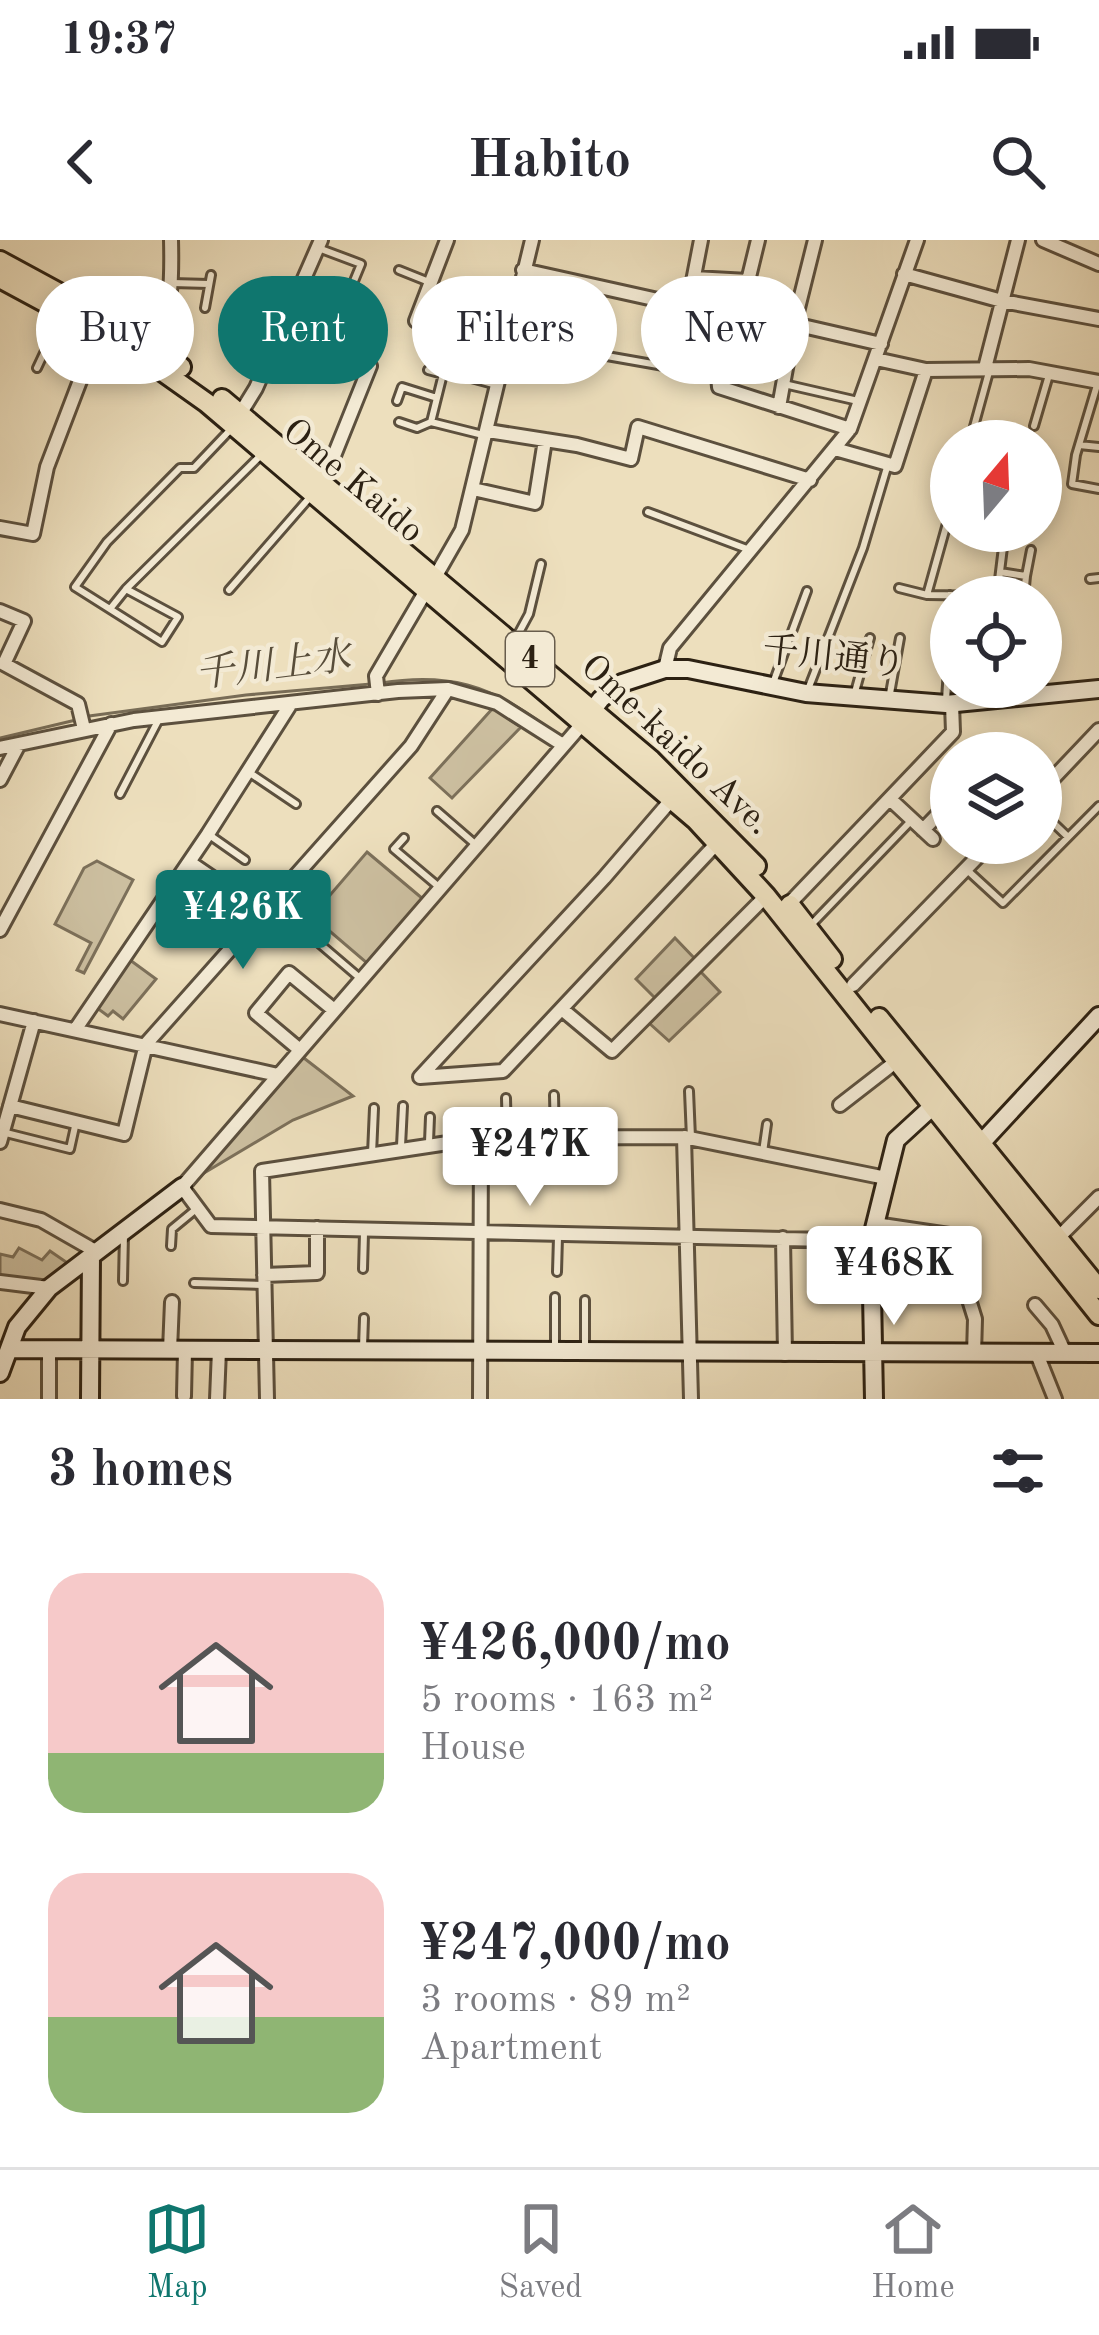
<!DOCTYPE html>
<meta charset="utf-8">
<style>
body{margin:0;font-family:"Old Standard TT","Noto Serif JP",serif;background:#f2f2f3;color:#2b2b33;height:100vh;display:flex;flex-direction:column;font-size:45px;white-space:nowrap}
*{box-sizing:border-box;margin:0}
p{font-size:39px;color:#7c7c81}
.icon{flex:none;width:66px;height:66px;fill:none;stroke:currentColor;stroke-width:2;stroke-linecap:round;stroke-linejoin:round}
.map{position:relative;height:1159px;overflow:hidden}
.details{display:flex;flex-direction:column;background:#fff;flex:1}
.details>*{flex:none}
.guide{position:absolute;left:36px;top:36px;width:1029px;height:108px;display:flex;gap:24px}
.needle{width:78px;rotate:19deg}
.buttons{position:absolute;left:930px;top:180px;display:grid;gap:24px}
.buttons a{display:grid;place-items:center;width:132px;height:132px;border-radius:50%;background:#fff;box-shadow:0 6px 18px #0003;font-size:60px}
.price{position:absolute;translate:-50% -102px;padding:0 27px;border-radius:12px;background:#fff;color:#222;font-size:39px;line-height:78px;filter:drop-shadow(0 3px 6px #0008)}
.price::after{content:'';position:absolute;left:50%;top:72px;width:36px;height:27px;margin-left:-18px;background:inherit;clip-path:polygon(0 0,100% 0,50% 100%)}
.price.on{background:#0f766e;color:#fff}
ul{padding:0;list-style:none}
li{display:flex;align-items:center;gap:36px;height:300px;padding:0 48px}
li span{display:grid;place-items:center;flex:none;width:336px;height:240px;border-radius:36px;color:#555}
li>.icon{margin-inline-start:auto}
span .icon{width:144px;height:144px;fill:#fffc;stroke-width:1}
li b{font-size:51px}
h2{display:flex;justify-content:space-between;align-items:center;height:144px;padding:0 48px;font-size:51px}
.pill{padding:0 42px;border-radius:54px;background:#fff;box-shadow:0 6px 18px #0003;font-size:42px;line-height:108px}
.pill.on{background:#0f766e;color:#fff}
.status{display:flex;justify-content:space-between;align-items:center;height:84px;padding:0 60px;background:#fff;direction:ltr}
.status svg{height:33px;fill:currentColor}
header{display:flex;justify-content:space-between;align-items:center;height:156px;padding:0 48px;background:#fff;font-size:54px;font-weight:600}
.menu{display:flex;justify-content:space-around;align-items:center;height:168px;border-top:3px solid #e1e1e2;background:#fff;font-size:33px;color:#7c7c81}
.menu a{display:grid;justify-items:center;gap:6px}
.menu .on{color:#0f766e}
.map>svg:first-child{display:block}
.green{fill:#ccbfa0;stroke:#7c705a;stroke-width:3}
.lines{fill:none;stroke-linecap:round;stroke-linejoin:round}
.stream{stroke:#786c56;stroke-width:3}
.lane-casing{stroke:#5c503e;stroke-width:12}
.street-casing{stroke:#5c503e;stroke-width:18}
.secondary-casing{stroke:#2c2113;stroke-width:22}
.primary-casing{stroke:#2c2113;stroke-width:24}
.lane{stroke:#f3ead4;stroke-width:6}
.street{stroke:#f3ead4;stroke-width:12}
.secondary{stroke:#f3ead4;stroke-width:16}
.primary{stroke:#eddfbd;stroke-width:18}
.labels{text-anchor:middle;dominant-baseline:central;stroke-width:9;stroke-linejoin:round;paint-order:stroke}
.shield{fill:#f3ead4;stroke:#685d4d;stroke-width:3}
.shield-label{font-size:33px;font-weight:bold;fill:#2c2113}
.street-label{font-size:36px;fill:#2c2113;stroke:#f3ead4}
.water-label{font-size:39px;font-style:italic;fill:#584d3a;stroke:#f3ead4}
</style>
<div class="status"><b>19:37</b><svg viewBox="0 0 49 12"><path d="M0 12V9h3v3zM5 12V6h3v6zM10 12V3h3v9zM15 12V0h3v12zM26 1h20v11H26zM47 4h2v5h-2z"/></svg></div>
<header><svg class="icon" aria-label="back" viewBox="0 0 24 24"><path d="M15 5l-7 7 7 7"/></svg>Habito<svg class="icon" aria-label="search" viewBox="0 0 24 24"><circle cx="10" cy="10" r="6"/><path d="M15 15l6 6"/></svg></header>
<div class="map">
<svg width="1099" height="1159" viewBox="0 0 1099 1159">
<rect width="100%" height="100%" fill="#eddfbd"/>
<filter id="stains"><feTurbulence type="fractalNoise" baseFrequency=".00167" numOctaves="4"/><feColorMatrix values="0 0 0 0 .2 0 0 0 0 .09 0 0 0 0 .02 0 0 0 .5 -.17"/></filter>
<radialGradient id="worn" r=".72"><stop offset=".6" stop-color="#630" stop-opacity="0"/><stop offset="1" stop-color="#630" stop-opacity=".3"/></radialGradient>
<path class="green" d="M493 468 521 487 452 558 430 538Z
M367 612 423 659 368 724 312 676Z
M97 621 133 640 84 733 77 730 91 703 55 684 84 628Z
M675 698 697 721 657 760 636 739Z
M130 720 156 739 123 779 113 771 108 776 97 768Z
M700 731 720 752 669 801 649 783Z
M300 815 353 856 293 880 199 936Z
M19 1008 42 1020 50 1011 69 1024 44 1045 0 1039V1014L13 1017Z"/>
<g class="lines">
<path class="stream" d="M381 443C448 432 490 445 544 485
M89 476 246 455 371 444
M0 498 80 479"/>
<defs>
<path id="lane" d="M321 9 361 24 347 58
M399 30 429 42
M172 43 209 44
M432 49 449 55
M205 68 211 35
M286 83 337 103
M510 99 715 135
M37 128 61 77
M428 130 443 134
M784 144 858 161
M1097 145 1076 215 1072 244 1099 249
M397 161 402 147 437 158
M399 182 417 188 431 182
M1034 186 1049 135
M232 188 194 228H180L107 302 75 347 162 402 178 377 126 349 262 214
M483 195 431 182 443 134 449 132 497 145
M970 201 989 132
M1079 205 1099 207
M951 269 927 355 997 356 1005 291
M648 272 747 309
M1000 332 1026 336 1031 310
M1090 339 1099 338
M899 348 927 355
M229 350 311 256
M950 355 951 372
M1024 357 1026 336
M110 369 126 349
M515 400 529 374 541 324
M773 443 807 351
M807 452 863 308 888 224
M855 452 870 398
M889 459 900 398
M946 460 951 383
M250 533 296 564
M120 554 159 479
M437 571 475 604
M1041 571 1068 597
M208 594 245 620
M404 598 394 609 439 647
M966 629 1003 663 1099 566
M811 685 910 582
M320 704 361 739
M689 851 691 898
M554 855 555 897
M506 858 507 897
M6 893 70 909 76 882
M429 902 430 877
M401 906 403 866
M763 912 767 884
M372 914 374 868
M171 1006 172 989 195 970
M363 1029 364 993
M557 1032 558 997
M123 1041 124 994
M194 1043 264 1045
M363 1107 364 1078
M555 1109V1057
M585 1111V1060"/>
<path id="street" d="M447 0 416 81 454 97 456 105 503 118
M1043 0 1099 24
M523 30 712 72 719 147 850 189
M904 34 1002 61 1099 79
M694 38 748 41 758 0
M688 67 701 0
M794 84 881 104
M157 109C171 73 172 39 171 0
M876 119 926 130 1029 129 1099 142
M985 128 1018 0
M779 167 794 84 815 0
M240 174 256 148 321 0
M488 191 577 205 631 219 638 187 810 240
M835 209 895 226 926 130
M323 243 370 126
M473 249 535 263 545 200
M0 288 33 294 47 227 99 91
M434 339 462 290 532 0
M0 371 24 381 4 424 78 464 84 489
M665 429 670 408 850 189 917 0
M378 454 376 436 427 349
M583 483 182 947 211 986 871 1001
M0 508 134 480 398 451 448 449 497 463 563 505
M997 513 1001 508
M0 540 19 504
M1041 551 1099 490
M672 559 604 638 420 837 503 831 718 602
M890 559 933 599
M923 590 951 561
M189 622 264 673
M789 664 953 492 952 464
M0 690 111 484
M853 745 991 603
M563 770 612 811 766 656
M0 774 278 835
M75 790 208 594 290 465
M300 810 256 773 289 733 334 770
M840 865 889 827
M10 866 124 894 146 804 411 506 448 449
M684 897 691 1159
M0 902 34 781
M0 970 41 980 97 1012
M875 984 949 995 975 1079 974 1114
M1059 997 1099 957
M783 998 785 1114
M832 999 834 1048
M264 1035 317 1033V988
M0 1042 49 1048
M1035 1065 1052 1085 1065 1113
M170 1110 172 1062
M1037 1114 1055 1159
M184 1156 185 1110
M49 1159V1110
M217 1159 219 1110
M267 1159 262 931 481 898 684 897 886 938
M480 1159 481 898"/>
<path id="secondary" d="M587 477 601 459 622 443 665 429H688L806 453 946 464 1099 449
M973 912 1099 776
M10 1109 1099 1113
M0 1133 17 1087 49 1048 182 947
M90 1159 91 1016
M874 1159 871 1001 896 900 933 866"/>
<path id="primary" d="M0 21 118 85 181 127
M0 38 128 107 207 163 696 580 766 656 1099 1075
M222 159 651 520 756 626
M790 665 832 719
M879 778 1099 1049"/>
</defs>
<use href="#lane" class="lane-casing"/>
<use href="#street" class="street-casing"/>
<use href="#secondary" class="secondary-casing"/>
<use href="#primary" class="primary-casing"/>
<use href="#lane" class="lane"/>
<use href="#street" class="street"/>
<use href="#secondary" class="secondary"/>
<use href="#primary" class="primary"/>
</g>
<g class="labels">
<rect class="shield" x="506" y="392" width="48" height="54" rx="9"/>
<g class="shield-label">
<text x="530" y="419">4</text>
</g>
<g class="street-label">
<text transform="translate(352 242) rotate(40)">Ome Kaido</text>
<text transform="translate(834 419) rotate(6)">千川通り</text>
<text transform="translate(675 506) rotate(43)">Ome-kaido Ave.</text>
</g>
<g class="water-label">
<text transform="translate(273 427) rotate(-7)">千川上水</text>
</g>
</g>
<rect width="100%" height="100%" filter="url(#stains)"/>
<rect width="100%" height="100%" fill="url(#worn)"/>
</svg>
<div class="buttons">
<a><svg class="needle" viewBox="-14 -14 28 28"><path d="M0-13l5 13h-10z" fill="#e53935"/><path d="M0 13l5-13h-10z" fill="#7c7c81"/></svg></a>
<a><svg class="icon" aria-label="locate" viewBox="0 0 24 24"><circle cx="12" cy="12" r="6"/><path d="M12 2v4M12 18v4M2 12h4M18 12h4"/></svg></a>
<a><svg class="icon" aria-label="layers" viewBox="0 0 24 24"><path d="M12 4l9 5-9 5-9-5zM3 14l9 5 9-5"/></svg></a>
</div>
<b class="price on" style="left:243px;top:732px">¥426K</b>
<b class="price" style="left:530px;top:969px">¥247K</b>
<b class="price" style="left:894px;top:1088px">¥468K</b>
<div class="guide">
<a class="pill">Buy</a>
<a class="pill on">Rent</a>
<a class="pill">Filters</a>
<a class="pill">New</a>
</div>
</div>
<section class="details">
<h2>3 homes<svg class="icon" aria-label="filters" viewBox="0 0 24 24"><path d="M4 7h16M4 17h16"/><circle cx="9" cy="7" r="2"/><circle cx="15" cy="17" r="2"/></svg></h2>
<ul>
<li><span style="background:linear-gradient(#f6c9c9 75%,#8fb573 0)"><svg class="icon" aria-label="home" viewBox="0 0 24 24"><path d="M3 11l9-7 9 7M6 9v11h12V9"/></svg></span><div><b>¥426,000/mo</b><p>5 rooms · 163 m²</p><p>House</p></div></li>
<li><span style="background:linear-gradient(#f6c9c9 60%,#8fb573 0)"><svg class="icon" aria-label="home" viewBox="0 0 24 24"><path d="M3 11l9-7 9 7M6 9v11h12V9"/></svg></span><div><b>¥247,000/mo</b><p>3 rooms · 89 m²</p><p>Apartment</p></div></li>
</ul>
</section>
<nav class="menu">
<a class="on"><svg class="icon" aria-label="map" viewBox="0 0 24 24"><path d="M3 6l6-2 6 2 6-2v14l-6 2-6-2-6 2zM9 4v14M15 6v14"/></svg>Map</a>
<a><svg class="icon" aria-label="saved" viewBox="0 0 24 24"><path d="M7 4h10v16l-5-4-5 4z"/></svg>Saved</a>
<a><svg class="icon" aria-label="home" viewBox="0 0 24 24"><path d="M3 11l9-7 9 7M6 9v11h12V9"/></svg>Home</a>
</nav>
